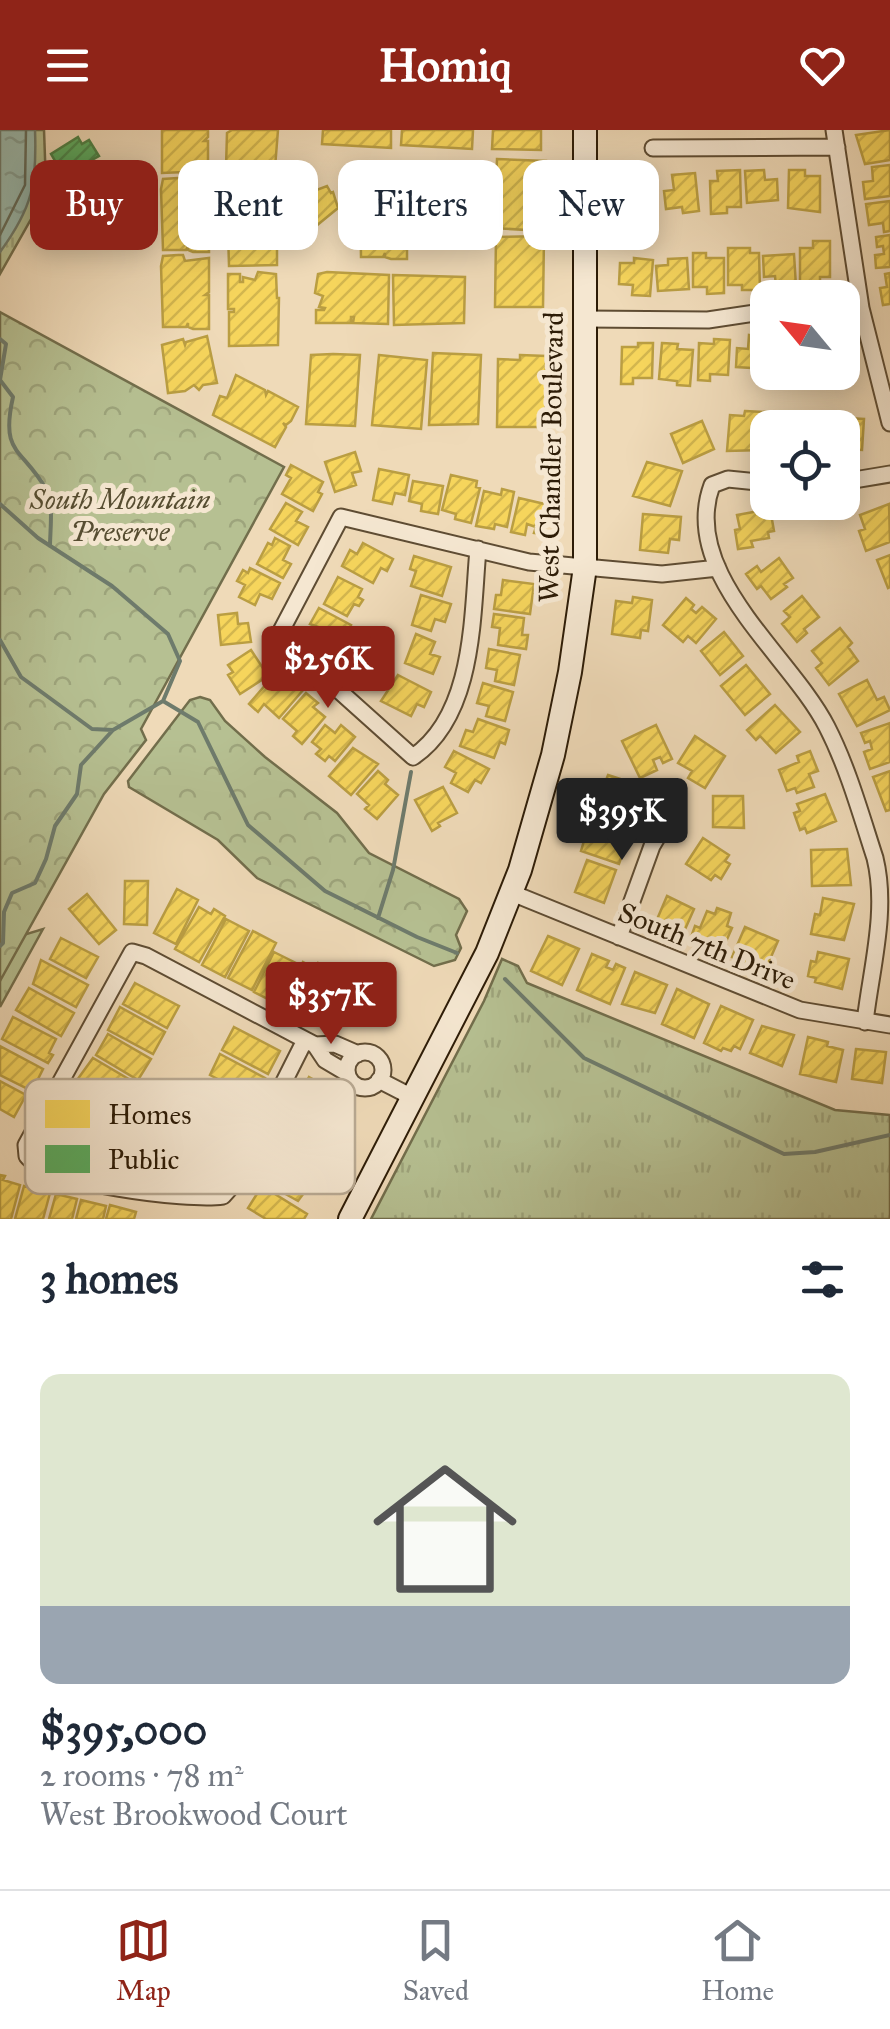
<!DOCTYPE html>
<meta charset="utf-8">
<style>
body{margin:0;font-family:"IM FELL Great Primer",serif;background:#f6f6f7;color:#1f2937;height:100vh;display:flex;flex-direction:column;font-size:38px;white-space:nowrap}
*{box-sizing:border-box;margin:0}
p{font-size:32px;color:#747a83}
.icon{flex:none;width:55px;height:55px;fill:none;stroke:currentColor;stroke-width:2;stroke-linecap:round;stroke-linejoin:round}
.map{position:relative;height:1089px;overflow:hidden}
.side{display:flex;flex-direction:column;background:#fff;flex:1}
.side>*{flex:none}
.top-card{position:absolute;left:30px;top:30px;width:830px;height:90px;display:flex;gap:20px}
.needle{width:65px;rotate:299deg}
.controls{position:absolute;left:750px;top:150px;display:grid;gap:20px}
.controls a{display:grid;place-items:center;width:110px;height:110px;border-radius:20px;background:#fff;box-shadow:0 5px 25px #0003;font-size:50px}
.price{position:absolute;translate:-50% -85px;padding:0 22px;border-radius:10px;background:#8f2418;color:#fff;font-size:32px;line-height:65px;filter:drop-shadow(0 2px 5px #0008)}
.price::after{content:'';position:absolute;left:50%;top:60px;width:30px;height:22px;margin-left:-15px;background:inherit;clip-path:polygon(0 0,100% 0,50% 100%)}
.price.current{background:#222;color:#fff}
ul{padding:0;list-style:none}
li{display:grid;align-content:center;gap:20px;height:530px;padding:0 40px}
li span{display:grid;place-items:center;height:310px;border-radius:20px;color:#555}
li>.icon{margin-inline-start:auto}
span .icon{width:180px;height:180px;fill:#fffc;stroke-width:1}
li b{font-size:42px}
h2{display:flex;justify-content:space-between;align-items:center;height:120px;padding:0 40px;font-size:42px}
.pill{padding:0 35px;border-radius:20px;background:#fff;box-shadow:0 5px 25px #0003;font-size:35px;line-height:90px}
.pill.current{background:#8f2418;color:#fff}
header{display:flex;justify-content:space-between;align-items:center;height:130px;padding:0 40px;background:#8f2418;color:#fff;font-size:45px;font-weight:800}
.menu{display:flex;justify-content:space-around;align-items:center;height:140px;border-top:2px solid #e0e1e3;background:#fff;font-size:28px;color:#747a83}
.menu a{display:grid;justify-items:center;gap:5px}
.menu .current{color:#8f2418}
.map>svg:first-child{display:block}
.grass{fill:url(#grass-tufts);stroke:#726e4c;stroke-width:2.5}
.forest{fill:url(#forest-crowns);stroke:#726e4c;stroke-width:2.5}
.water{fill:url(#water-ripples);stroke:#6e7b6c;stroke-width:2.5}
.homes{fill:url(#homes-hatch);stroke:#ba9e42;stroke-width:2.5}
.public{fill:url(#public-hatch);stroke:#4c8246;stroke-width:2.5}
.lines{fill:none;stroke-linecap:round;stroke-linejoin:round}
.shore{stroke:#646c5b;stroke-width:2.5}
.stream{stroke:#6e7b6c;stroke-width:4}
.street-casing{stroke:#5e4c33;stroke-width:19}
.secondary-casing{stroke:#2d1c07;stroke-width:26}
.street{stroke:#f5e7d1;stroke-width:15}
.secondary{stroke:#f5e7d1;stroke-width:22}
.labels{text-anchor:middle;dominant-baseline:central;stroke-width:10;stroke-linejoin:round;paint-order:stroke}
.street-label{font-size:28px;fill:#2d1c07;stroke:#f5e7d1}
.park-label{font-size:28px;font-style:italic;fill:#564d31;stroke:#f5e7d1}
.key{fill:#f5e7d1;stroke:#b9aa94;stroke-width:2.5}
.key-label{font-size:28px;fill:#2d1c07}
</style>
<header><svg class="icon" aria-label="menu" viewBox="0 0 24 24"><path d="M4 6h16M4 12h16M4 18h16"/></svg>Homiq<svg class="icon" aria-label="heart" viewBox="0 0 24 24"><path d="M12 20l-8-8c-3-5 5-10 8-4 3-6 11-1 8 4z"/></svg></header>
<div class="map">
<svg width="890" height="1089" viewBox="0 0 890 1089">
<defs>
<pattern id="grass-tufts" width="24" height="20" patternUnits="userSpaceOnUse" patternTransform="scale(2.5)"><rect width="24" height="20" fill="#b6c092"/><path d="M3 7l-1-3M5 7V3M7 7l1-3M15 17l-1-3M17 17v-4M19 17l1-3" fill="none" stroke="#9da47c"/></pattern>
<pattern id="forest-crowns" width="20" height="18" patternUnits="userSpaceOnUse" patternTransform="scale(2.5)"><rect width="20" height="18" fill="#b6c092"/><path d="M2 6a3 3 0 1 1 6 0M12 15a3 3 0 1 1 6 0" fill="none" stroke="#9da47c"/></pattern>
<pattern id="water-ripples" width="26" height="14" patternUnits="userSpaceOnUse" patternTransform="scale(2.5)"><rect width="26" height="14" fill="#9abbaf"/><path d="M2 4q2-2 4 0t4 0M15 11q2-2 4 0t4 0" fill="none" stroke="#85a095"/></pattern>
<pattern id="homes-hatch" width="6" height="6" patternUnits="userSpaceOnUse" patternTransform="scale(2.5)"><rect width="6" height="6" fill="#f6d55c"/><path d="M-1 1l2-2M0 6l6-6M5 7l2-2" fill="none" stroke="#d3b64e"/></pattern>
<pattern id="public-hatch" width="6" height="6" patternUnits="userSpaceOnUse" patternTransform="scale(2.5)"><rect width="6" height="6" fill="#5aae61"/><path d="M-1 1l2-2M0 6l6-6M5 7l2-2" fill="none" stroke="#4b8d4e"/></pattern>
</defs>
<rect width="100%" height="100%" fill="#efdab8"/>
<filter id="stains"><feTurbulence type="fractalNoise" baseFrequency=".002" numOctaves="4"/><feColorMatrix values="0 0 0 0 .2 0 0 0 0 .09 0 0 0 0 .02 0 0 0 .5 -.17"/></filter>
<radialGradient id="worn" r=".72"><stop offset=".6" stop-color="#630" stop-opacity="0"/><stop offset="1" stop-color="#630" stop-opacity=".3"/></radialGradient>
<path class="grass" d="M0 0H44L46 55 39 75 0 144Z
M43 799 0 877V812Z
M502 829 518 836 527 853 835 980 890 985V1089H371L484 871Z"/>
<path class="forest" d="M0 182 284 337 141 599 146 610 104 664 0 851Z
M200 567 210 570 225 591 265 627 337 683 369 723 459 769 467 781 456 805 461 818 455 830 434 836 257 748 218 710 129 657 128 651 190 570Z"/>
<path class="water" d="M0 0H35C37 53 33 77 0 122Z"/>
<path class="homes" d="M162 0H208V7L204 11H208V44H192L187 42V38L185 42 162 43Z
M232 0H278L275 38 226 37 227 3Z
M323 0H391V18L322 14Z
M402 0H473L472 19 401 15Z
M493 0H541V20L492 19Z
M890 0V30L865 34 856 5Z
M497 29 546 31 542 101 494 98Z
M890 35V66L865 69 863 52 873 51 872 37Z
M740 40 741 77H727V83L711 84 710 51H718L717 41Z
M764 40 765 50 777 49 778 70 747 73 745 41Z
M789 40H805V46H820V82L788 78Z
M695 43 699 81 683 83 682 77 666 79 664 61 674 60 672 45Z
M426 45 474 48 470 118 422 116Z
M178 48H183L185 54 209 51V85H205V88H209V122H193L188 120V116L186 120H163L161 59 163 49Z
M381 54 382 61 406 58 407 92H402V95H407V129H391L385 127V123L383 127H361L360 56Z
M636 55 656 57 652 94 644 93V98L620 96 624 63 635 64Z
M327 56 331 63 333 62 338 78 310 101 299 102 287 81 296 78 292 69 299 64 304 70 303 65Z
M257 62 276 64 279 110 277 111V135L229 136 228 102H233V99H228L227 65 239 64 240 72H242V67L254 70Z
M890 71V101L884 102 883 93 869 95 866 74Z
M890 105V137L876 138 875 125 884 124 883 116 877 117 876 107Z
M544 106 543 177H495L496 107Z
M813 111H830V147H820V156H800V118H813Z
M728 118H750V123H759L760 160H742V155H728Z
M693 123H706V128H724V163L707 164V157H693Z
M794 124 796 156 776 157 775 146 764 147 763 126Z
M178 125H183L185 131 209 128V162L205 165H209V199H193L188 197V193L186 197H163L161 136 163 126Z
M634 128 653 130 650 166 632 165 633 155 619 154 620 133H634Z
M687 128 689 159 658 161 656 136 668 135V129Z
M258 142 276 144 277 168H279L278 215 229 216V182H234V179H228V144H240V152H243V147L255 150Z
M327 142 389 145 388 194 353 193 354 187H351V193H316V180H324L325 178 319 177 323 166 315 163 318 144Z
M890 143V174L883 175 880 158 887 157 885 144Z
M393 145 465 147 464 193 394 195Z
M749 205 768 207 766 239 736 237 737 218 748 219Z
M207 206 217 253 203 255 199 260 194 255 185 261 168 263 162 215 183 209 185 215 186 212Z
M714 209 730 210 728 245 710 244V251L698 250 699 213 714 214Z
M638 213H653L652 248H633V254H621L622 217H638Z
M662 213 678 214 677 219 693 220 690 256 677 255V251L659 249Z
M433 223 481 225 478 294 429 295Z
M333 224 360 225 355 296 306 294 311 225Z
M379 225 427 230 421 299 372 295Z
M520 225 546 226 545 297H497L498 229 520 230Z
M842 237 844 242H854V249H830V242H842Z
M236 245 265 260 266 265 268 261 298 277 291 291 286 295 283 293 286 297 275 317 213 285 220 266 227 268Z
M745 281 766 282 763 320 727 321 730 285 744 286Z
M828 287 864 289 862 320 847 319 846 327H842V298H827Z
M702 291 714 319 683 333 671 304Z
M782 291 811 293V298H775L781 297Z
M355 322 361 341 352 343 356 355 335 362 325 332Z
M647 332 682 341 670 376 633 366Z
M291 335 323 352 318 362 322 364 313 381 282 364 291 348 286 345Z
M379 339 409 345 405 365 395 363 392 374 373 370Z
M451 345 477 351 476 357 480 358 471 393 455 389 456 384 442 380Z
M413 351 443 356 438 384 421 381 422 374 409 371Z
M502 359 514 362 507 397 495 394 494 399 476 396 484 361 501 365Z
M519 368 549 375 542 404 534 403 536 397 527 394 525 405 511 402Z
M286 373 302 382 296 391 308 397 298 415 270 399Z
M889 374 890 412 866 421 859 401 865 399 860 385Z
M759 381 760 386 771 384 774 401 768 402 769 408 751 411 753 417 738 419 735 400 740 399 737 385Z
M643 384 681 387 679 410 670 409 668 423 640 420Z
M275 408 290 416 283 430 291 434 283 448 257 434 268 413 272 415Z
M363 413 393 429 387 441 381 438 373 453 342 436 350 420 357 424Z
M890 425V457L888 458 877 430Z
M414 426 451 437 442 466 411 456 416 441 410 439Z
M779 428 793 448 784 454 787 457 771 469 761 456 757 459 746 444 757 436 761 442Z
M250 438 280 453 272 469 260 464 255 475 239 467 245 455 237 451 243 440 248 443Z
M338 447 362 459 358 467 363 470 359 476 354 474 347 486 324 474Z
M503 450 534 454 530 484 494 479 496 465H501Z
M421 465 451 474 445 492 435 489 431 501 412 495Z
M802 466 819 487 804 499 807 503 797 512 782 494 790 487 784 481Z
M633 467 652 470 648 501 641 500 640 508 612 504 616 471 632 473Z
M686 468 694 475 691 479 696 483 702 477 716 489 696 513 688 506 683 512 663 495Z
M319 478 351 495 344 509 349 511 342 525 312 508 318 497 310 494Z
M237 483 238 494 248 493 251 512 221 515 218 485Z
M494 484 524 488 522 505H528L526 519 498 515 500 498 492 497Z
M840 498 852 513 848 517 858 531 829 555 816 538 822 533 812 521Z
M724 502 743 526 720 545 701 521Z
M416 504 435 512 430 524 440 527 433 544 405 533Z
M489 519 520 525 514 555 495 551 497 540 486 538Z
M251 520 268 546 240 564 228 545 233 542 228 535Z
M746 535 770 564 745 585 721 556Z
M280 538 287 544 281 550 288 556 293 550 304 559 279 588 264 574 258 582 249 574Z
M398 545 431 562 424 577 417 574 411 586 381 571Z
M867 550 877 570 884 567 890 580 857 596 839 564Z
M483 553 513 562 505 591 486 586 489 576 477 573Z
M306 563 318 573 313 577 325 587 302 614 293 606 297 601 283 589Z
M775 575 800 602 776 623 760 606 756 610 747 600Z
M478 589 509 600 505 614 500 612 494 628 460 616 466 600 473 602Z
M890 593V632L870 639 864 622 872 619 870 611 865 613 861 603Z
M325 595 335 603 341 595 355 607 335 631 329 626 325 631 316 624 321 619 312 612Z
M656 595 672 629 663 633 660 627 653 630 657 640 640 648 622 611Z
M695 606 725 626 705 658 688 648 692 641 678 633Z
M353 618 378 634 351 665 329 646Z
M454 621 489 639 481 653 475 650 468 662 451 653 456 643 445 637Z
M810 621 818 641 809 644 814 657 797 663 795 658 787 661 779 640 799 632 797 626Z
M378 641 388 650 385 654 398 665 377 689 365 679 369 675 357 664Z
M890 641V680L886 681 873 647Z
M608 645 639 655 627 687 593 675 601 652 605 653Z
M443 657 457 683 438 693 440 696 432 701 415 670Z
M825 664 836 691 807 703 805 698 800 700 794 683 800 681 797 674Z
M713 666H743L744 698 713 697Z
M600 690 631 700 619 734 581 721 586 704 589 705 592 696 598 698Z
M703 708 729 725 725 731 730 734 721 749 715 745 711 750 686 734Z
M847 719 851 755 812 756 811 720Z
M587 730 616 740 604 773 575 762Z
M125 751H148L147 795 124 794Z
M177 759 198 770 176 814 154 803Z
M87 764 116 800 99 814 69 779Z
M667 766 694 779 682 806 655 794Z
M823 768 854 774 844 810 811 804 815 784 820 785Z
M199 777 211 784 214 779 225 786 199 832 175 819Z
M717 778 731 783 727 796 732 798 725 814 715 810 712 818 690 810 695 796 700 798 707 781 715 784Z
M226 789 249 801 225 847 202 835Z
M745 797 778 811 767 836 752 829 750 835 732 827Z
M253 801 276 813 252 860 228 848Z
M548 806 579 819 562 855 531 841Z
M61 808 98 827 86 848 50 829Z
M274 822 296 833 276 873 254 862Z
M818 822 849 829 842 859 815 852 816 848 808 846 811 831 816 832Z
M592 824 609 831 606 837 613 840 616 834 625 838 610 874 577 860Z
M41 830 88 855 76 877 33 854Z
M303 832 315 838 318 833 329 839 304 886 281 873Z
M332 840 355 852 331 898 308 886Z
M635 842 667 855 655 883 622 874Z
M135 853 179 876 167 898 123 874Z
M29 858 74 883 61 906 16 880Z
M677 859 709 874 694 908 662 894Z
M721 876 753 890 740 919 734 916 731 921 723 918 721 921 704 913Z
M120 877 165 902 153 924 108 900Z
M13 887 56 909 49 923 53 925 48 933 2 909Z
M762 896 794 905 782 936 750 923Z
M234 897 280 921 268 944 222 920Z
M108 904 151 929 138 950 96 925Z
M808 907 828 912 827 916 843 920 836 952 800 944Z
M0 916 43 939 32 961 0 945Z
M856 919 886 922 882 953 852 949Z
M220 924 265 948 254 968 210 945Z
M93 928 137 954 124 976 77 950Z
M309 947 352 971 343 996 296 970Z
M0 951 26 965 14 987 0 979Z
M268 1025 313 1051 298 1071 255 1047Z
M0 1045 5 1046 3 1050 20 1055 11 1089H0Z
M24 1056 50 1063 43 1089H15Z
M262 1056 307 1084 304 1089H266L248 1078Z
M56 1064 77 1069 72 1089H49Z
M81 1070 106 1076 103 1089H76Z
M110 1075 136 1082 134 1089H106Z"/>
<path class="public" d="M78 7 82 14 89 10 99 26 92 30 111 60 83 77 80 73 68 81 63 73 59 75 53 64 56 62 53 56 65 48 51 24Z"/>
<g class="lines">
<path class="shore" d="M0 105 25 55 26 0"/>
<path class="stream" d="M0 209 6 214 0 250 13 267C0 325 22 317 46 359 54 373 50 400 50 416
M0 374 38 408 112 456 168 504 180 531 163 571 198 592 248 695 325 761 417 807 457 823
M0 510 21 547 92 599 113 600 163 571
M378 788 393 740 411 642
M0 816 3 813 4 782 12 763 35 753 46 729 55 696 77 664 81 635 113 600
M505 849 584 928 784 1024 815 1022 890 1005"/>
<defs>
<path id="street" d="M834 0 861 178 890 293
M653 18 837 17
M585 189 708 190 768 181
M842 352 890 344
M768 353 728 349 712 355C679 444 791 526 827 597 848 638 861 685 875 728 888 781 871 839 865 892
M478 419C472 485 475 585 413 627L287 514 280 503 341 387 529 432 662 444 718 438
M512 763 800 880 890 895
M619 807 652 716 671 684
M305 910 231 1057 223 1066C187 1071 48 1054 27 1026L26 1015 132 822 146 826 315 915 325 930 347 943
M315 915 335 914 358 924
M347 940a18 18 0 1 1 36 0a18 18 0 1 1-36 0Z
M379 950 412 967"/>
<path id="secondary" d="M350 1089 487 823 520 740 553 625 570 542 585 437V0"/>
</defs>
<use href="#street" class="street-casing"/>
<use href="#secondary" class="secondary-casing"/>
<use href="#street" class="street"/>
<use href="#secondary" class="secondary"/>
</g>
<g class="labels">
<g class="street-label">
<text transform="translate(551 327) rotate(-89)">West Chandler Boulevard</text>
<text transform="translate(707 816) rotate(22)">South 7th Drive</text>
</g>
<g class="park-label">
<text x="120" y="369">South Mountain<tspan x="120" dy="32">Preserve</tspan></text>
</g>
</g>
<rect x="25" y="949" width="330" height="115" rx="15" class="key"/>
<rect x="45" y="970" width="45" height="28" fill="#f6d55c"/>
<rect x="45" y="1015" width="45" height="28" fill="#5aae61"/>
<g class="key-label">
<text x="108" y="994">Homes</text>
<text x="108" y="1039">Public</text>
</g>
<rect width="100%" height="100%" filter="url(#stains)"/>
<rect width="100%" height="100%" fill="url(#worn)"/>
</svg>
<div class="controls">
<a><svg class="needle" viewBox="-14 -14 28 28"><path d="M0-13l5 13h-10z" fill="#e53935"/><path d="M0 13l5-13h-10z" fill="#747a83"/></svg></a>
<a><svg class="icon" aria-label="locate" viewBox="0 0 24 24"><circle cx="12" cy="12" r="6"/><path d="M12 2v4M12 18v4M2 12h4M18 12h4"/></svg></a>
</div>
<b class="price" style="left:328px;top:581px">$256K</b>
<b class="price current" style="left:622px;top:733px">$395K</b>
<b class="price" style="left:331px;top:917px">$357K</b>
<div class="top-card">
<a class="pill current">Buy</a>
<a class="pill">Rent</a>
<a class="pill">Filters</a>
<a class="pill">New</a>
</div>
</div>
<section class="side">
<h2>3 homes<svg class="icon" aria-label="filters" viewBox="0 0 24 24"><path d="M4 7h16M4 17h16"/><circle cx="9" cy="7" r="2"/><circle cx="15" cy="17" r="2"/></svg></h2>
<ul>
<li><span style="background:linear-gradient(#dfe7d0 75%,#9aa5b1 0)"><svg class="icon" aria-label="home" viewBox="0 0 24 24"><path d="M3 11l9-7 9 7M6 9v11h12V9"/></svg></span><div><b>$395,000</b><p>2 rooms · 78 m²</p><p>West Brookwood Court</p></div></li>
</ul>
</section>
<nav class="menu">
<a class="current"><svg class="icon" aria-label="map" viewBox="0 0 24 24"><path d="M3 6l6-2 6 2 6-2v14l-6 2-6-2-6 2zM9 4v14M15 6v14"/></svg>Map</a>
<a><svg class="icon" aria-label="saved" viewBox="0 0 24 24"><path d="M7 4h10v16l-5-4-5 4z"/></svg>Saved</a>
<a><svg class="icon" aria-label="home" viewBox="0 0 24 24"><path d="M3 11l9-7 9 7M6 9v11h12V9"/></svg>Home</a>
</nav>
